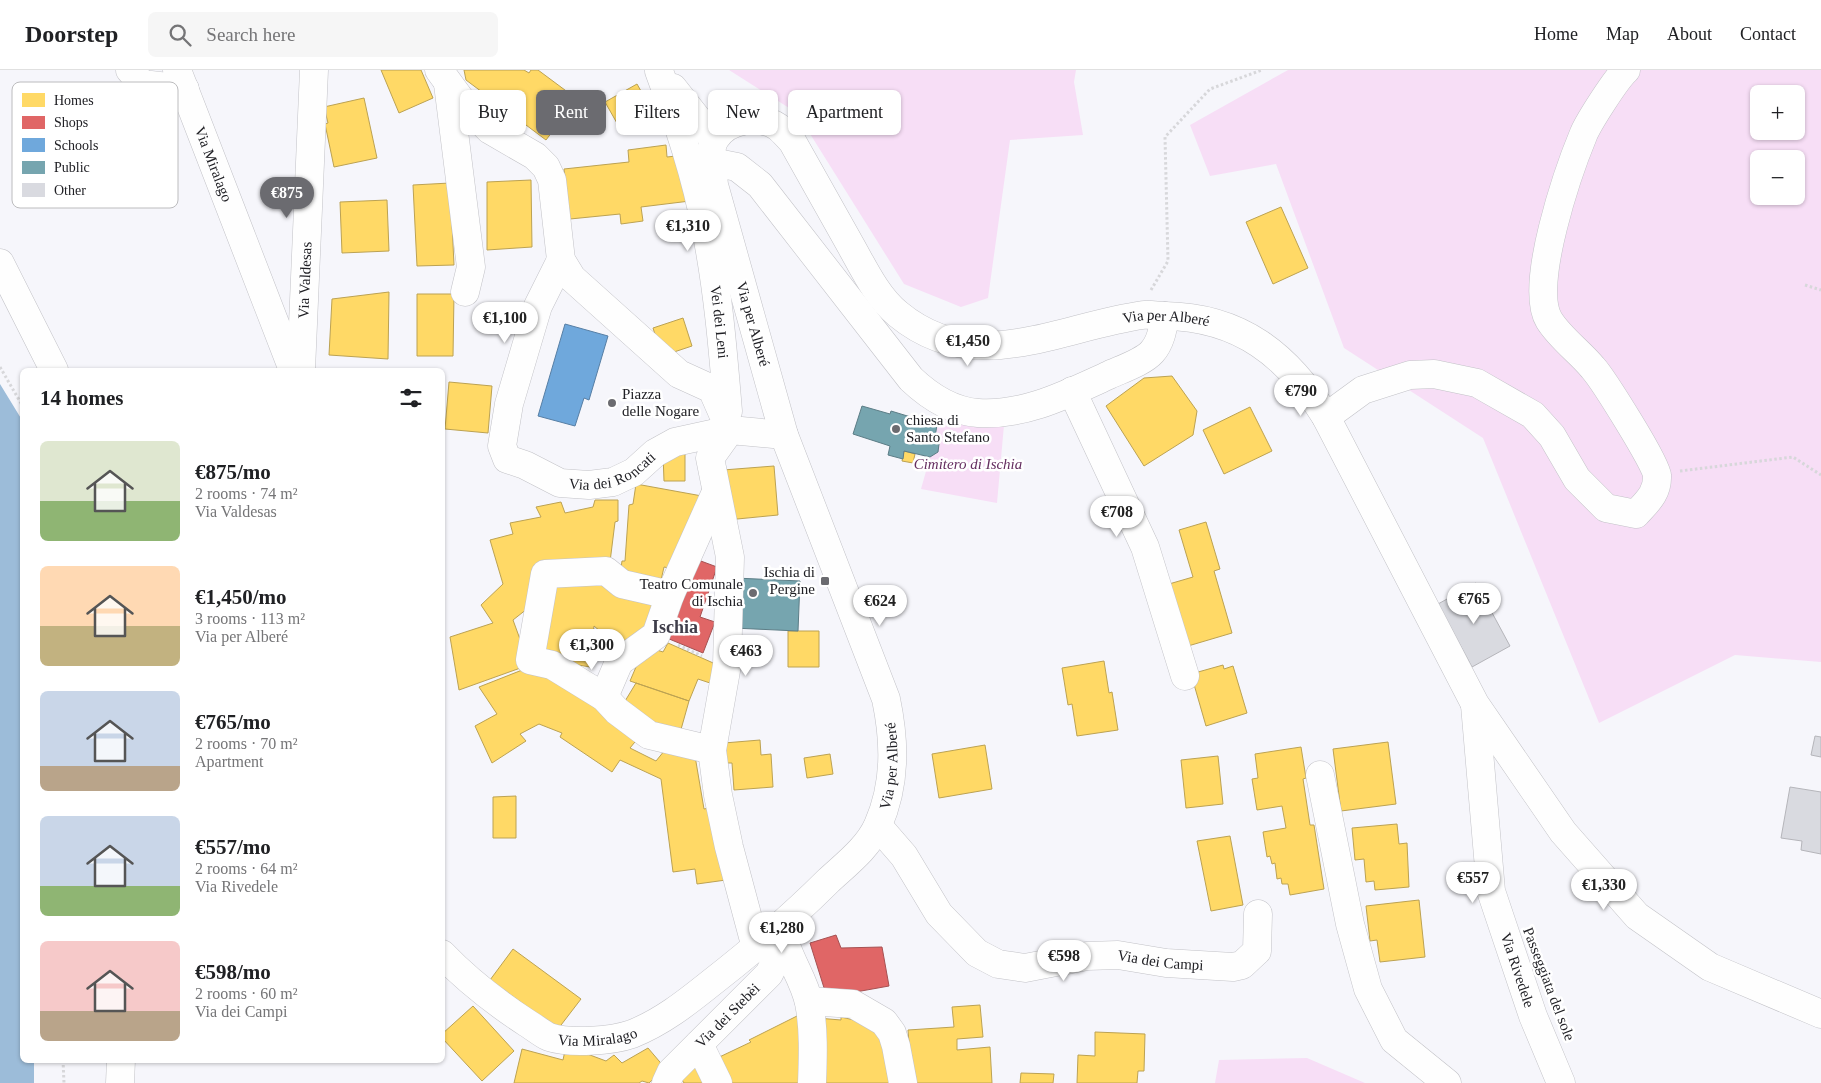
<!DOCTYPE html>
<meta charset="utf-8">
<style>
body{margin:0;font-family:"Times New Roman",serif;background:#f6f6f6;color:#202124;height:100vh;display:flex;flex-direction:column;font-size:19px;white-space:nowrap}
*{box-sizing:border-box;margin:0}
p{font-size:16px;color:#757577}
.icon{flex:none;width:28px;height:28px;fill:none;stroke:currentColor;stroke-width:2;stroke-linecap:round;stroke-linejoin:round}
.map{position:relative;flex:1;overflow:hidden}
.sheet{position:absolute;left:20px;top:298px;width:425px;height:695px;display:flex;flex-direction:column;background:#fff;border-radius:8px;box-shadow:0 1px 4px #0004}
.sheet>*{flex:none}
.guide{position:absolute;left:460px;top:20px;width:475px;height:45px;display:flex;gap:10px}
.fabs{position:absolute;left:1750px;top:15px;display:grid;gap:10px}
.fabs a{display:grid;place-items:center;width:55px;height:55px;border-radius:8px;background:#fff;box-shadow:0 1px 4px #0004;font-size:25px}
.price{position:absolute;translate:-50% -42px;padding:0 11px;border-radius:18px;background:#fff;color:#222;font-size:16px;line-height:32px;filter:drop-shadow(0 1px 2px #0008)}
.price::after{content:'';position:absolute;left:50%;top:30px;width:15px;height:11px;margin-left:-8px;background:inherit;clip-path:polygon(0 0,100% 0,50% 100%)}
.price.current{background:#6b6b70;color:#fff}
ul{padding:0;list-style:none}
li{display:flex;align-items:center;gap:15px;height:125px;padding:0 20px}
li span{display:grid;place-items:center;flex:none;width:140px;height:100px;border-radius:8px;color:#555}
li>.icon{margin-inline-start:auto}
span .icon{width:60px;height:60px;fill:#fffc;stroke-width:1}
li b{font-size:21px}
h2{display:flex;justify-content:space-between;align-items:center;height:60px;padding:0 20px;font-size:21px}
.pill{padding:0 18px;border-radius:8px;background:#fff;box-shadow:0 1px 4px #0004;font-size:18px;line-height:45px}
.pill.current{background:#6b6b70;color:#fff}
header{display:flex;align-items:center;gap:30px;box-sizing:border-box;height:70px;padding:0 25px;background:#fff;border-bottom:1px solid #e0e0e0}
header strong{font-size:24px}
nav{display:flex;gap:28px;margin-inline-start:auto;font-size:18px}
.search{width:350px;height:45px;background:#f6f6f6;display:flex;align-items:center;gap:12px;box-sizing:border-box;padding:0 18px;border-radius:8px;color:#757577;font-size:19px}
.map>svg:first-child{display:block}
.green{fill:#f7def6;fill-rule:evenodd}
.water{fill:#9cbcd9}
.homes{fill:#ffd966;stroke:#bca252}
.shops{fill:#e06666;stroke:#a65152}
.schools{fill:#6fa8dc;stroke:#577fa5}
.public{fill:#76a5af;stroke:#5c7d86}
.building{fill:#d9dae0;stroke:#b5b5ba}
.lines{fill:none;stroke-linecap:round;stroke-linejoin:round}
.minor-casing{stroke:#c2c2c7;stroke-width:29}
.major-casing{stroke:#c2c2c7;stroke-width:29}
.path{stroke:#d7d7da;stroke-width:3;stroke-dasharray:2.5 2.5;stroke-linecap:butt}
.minor{stroke:#fefefe;stroke-width:28}
.major{stroke:#fefefe;stroke-width:28}
.poi-dot{fill:#6b6b70;stroke:#fff;stroke-width:2}
.labels{text-anchor:middle;dominant-baseline:central;stroke-width:5;stroke-linejoin:round;paint-order:stroke}
.street-label{font-size:15px;fill:#202025;stroke:#fff}
.poi-label{font-size:15px;fill:#202025;stroke:#fff;text-anchor:start}
.park-label{font-size:15px;font-style:italic;fill:#642d5f;stroke:#fff}
.quarter-label{font-size:18px;font-weight:bold;fill:#3f3e4a;stroke:#fff}
.key{fill:#fff;stroke:#bcbcbe;stroke-width:1}
.key-label{font-size:14px;fill:#202025}
</style>
<header>
<strong>Doorstep</strong>
<div class="search"><svg class="icon" aria-label="search" viewBox="0 0 24 24"><circle cx="10" cy="10" r="6"/><path d="M15 15l6 6"/></svg>Search here</div>
<nav><a>Home</a><a>Map</a><a>About</a><a>Contact</a></nav>
</header>
<div class="map">
<svg width="1821" height="1013" viewBox="0 0 1821 1013">
<rect width="100%" height="100%" fill="#f6f6fb"/>
<path class="green" d="M729 0H1076L1074 12 1083 65 1010 70 988 228 961 237 904 214 797 43Z
M1288 0H1821V592L1735 585 1599 653 1483 368 1344 278 1276 94 1210 106 1190 55ZM1759 24H1796V61H1759ZM1759 89H1796V126H1759Z
M941 342 1004 355 997 433 921 419 930 387 938 382 939 374 935 367Z
M1307 988 1365 1013H1215L1219 990Z"/>
<path class="water" d="M0 314 22 350V990H34V1013H0Z"/>
<path class="homes" d="M381 0H421L433 28 399 43Z
M464 0H524L529 3 531 0H538L577 29 546 70 466 10Z
M637 14 654 44 622 62 605 32Z
M364 28 377 88 334 97 325 54 328 53 324 37Z
M666 75 667 87 685 85 690 131 641 137 643 151 621 154 620 144 570 149 564 99 629 92 628 80Z
M531 110 532 177 487 180V112Z
M450 113 454 195 417 196 413 115Z
M387 130 389 181 342 183 340 132Z
M1281 137 1308 198 1273 214 1246 152Z
M389 222 388 289 329 285 332 229Z
M417 224H454L453 286H417Z
M683 248 692 276 662 286 653 258Z
M1172 306 1197 341 1193 365 1144 396 1106 336 1144 308Z
M449 312 492 316 488 363 445 359Z
M1250 337 1272 381 1224 404 1203 360Z
M904 381 915 384 913 393 902 391Z
M663 384H685V411H664Z
M774 396 778 445 727 450 723 400Z
M636 414 702 426 674 499 664 497 659 519 619 511 622 491H625L629 435 633 434Z
M595 430H618V451L615 452 610 492 529 520 537 531 513 550 521 572 526 596 459 620 450 567 493 553 481 535 503 514 490 470 513 464 510 453 541 447 536 437 561 432 565 443 593 437Z
M1206 452 1220 499 1214 501 1232 563 1188 576 1169 514 1193 507 1179 460Z
M548 507 617 516 665 537 625 582 594 556 590 597 533 587Z
M788 561H819V597H788Z
M668 573 720 596 716 615 698 609 689 631 630 611 645 576 663 582Z
M1104 591 1109 623 1112 622 1118 660 1077 666 1072 634 1068 635 1062 598Z
M540 593 639 667 630 678 656 691 669 675 695 686 704 739 715 737 726 810 697 814 695 799 673 802 661 709 620 690 612 702 560 667 562 663 539 654 520 664 526 671 492 693 475 656 497 644 479 617Z
M1223 595 1224 599 1233 596 1247 643 1206 656 1191 604Z
M636 613 689 631 678 670 619 641Z
M760 670 761 685 771 684 773 717 734 720 732 693H726L724 673Z
M1388 672 1396 734 1341 741 1333 679Z
M985 675 992 719 939 728 932 684Z
M1301 677 1306 708 1303 709 1310 755H1314L1324 819 1290 825 1288 814H1282L1281 808 1277 809 1275 793 1272 794 1270 786 1267 787 1263 762 1286 758 1282 736 1257 740 1252 709 1258 708 1255 684Z
M830 684 833 704 807 708 804 688Z
M1218 686 1223 734 1186 738 1181 690Z
M516 726V768H493V727Z
M1397 754 1399 774 1407 773 1409 817 1375 820 1374 811 1366 812 1364 789 1355 790 1352 758Z
M1230 766 1243 835 1211 841 1197 771Z
M1419 830 1425 887 1380 892 1377 870 1370 871 1366 836Z
M513 879 581 929 558 959 490 910Z
M980 935 983 967 957 969V980L990 977 992 1013H912L908 960 954 957 952 937Z
M473 936 514 981 482 1011 442 968V964Z
M797 946 813 988 802 1013H720L711 991 751 972 749 970Z
M841 947 884 957 890 1013H814L817 948 841 950Z
M1095 962 1145 964 1144 1001H1138L1137 1013H1077L1078 985 1095 986Z
M566 976 606 991 614 985 622 993 648 978 665 998 649 1013 642 1011 639 1013H514L522 979 563 990Z
M703 989 716 1013H684L679 1005Z
M1021 1003 1054 1004 1053 1013H1020Z"/>
<path class="shops" d="M690 487 717 497 700 547 715 552 703 583 662 566Z
M836 865 841 878 882 877 889 916 850 923 825 921 810 873Z"/>
<path class="schools" d="M565 254 608 266 589 330 584 328 575 356 538 346Z"/>
<path class="public" d="M862 336 890 344 891 341 937 355 935 367 939 374 938 382 930 387 904 381 903 389 888 385 890 376 853 364Z
M735 508 800 511 798 561 733 558Z"/>
<path class="building" d="M1476 513 1510 576 1472 597 1438 534Z
M1815 666 1821 667V687L1811 685Z
M1790 717 1821 722V784L1801 780 1802 771 1781 768Z"/>
<g class="lines">
<defs>
<g id="minor">
<path d="M130 0 142 14 185 19"/>
<path id="s1" d="M177 0 293 300"/>
<path d="M439 0 464 34 490 60 535 86 546 97 552 110 561 190 572 208 679 304 712 319 730 360"/>
<path id="s2" d="M659 1C678 53 696 106 706 160 718 220 723 281 728 341"/>
<path d="M448 14 471 197 465 222"/>
<path d="M673 18 714 70"/>
<path d="M712 92 737 97 760 115 911 309C930 327 951 341 978 343 1025 346 1067 324 1109 305 1122 299 1143 292 1152 282 1161 272 1163 258 1165 246"/>
<path id="s3" d="M561 190 538 236 509 334 502 376 507 389 525 395 560 413 589 415 613 412 634 402 655 383 675 372 730 360"/>
<path id="s4" d="M301 300 314 0"/>
<path d="M1072 321 1145 477 1185 606"/>
<path d="M1326 347 1363 320 1410 305 1434 304 1477 313 1533 345 1552 366 1577 409 1606 438 1636 444C1647 432 1658 423 1657 405 1657 395 1603 309 1593 298 1580 282 1560 268 1549 250 1528 216 1569 99 1584 63 1590 50 1616 9 1626 0"/>
<path d="M670 525 622 514 606 501 545 504 530 590 552 595 604 627 617 641 649 665 712 680"/>
<path d="M604 627 619 592 656 565 670 525 716 422"/>
<path id="s5" d="M1475 635 1491 821 1533 946 1561 1013"/>
<path d="M1320 705 1350 854 1368 919 1394 970 1447 1013"/>
<path id="s6" d="M878 756 904 786 939 844 977 883 998 894 1025 898 1087 886 1118 885 1166 893 1233 897 1242 895 1257 881 1258 844"/>
<path d="M782 861C786 886 804 908 809 933 814 958 813 987 812 1013"/>
<path d="M756 878 729 777 718 725 712 680 727 595 730 487 710 388 730 360 784 365"/>
<path id="s7" d="M442 884C468 911 495 932 527 953 534 957 542 964 549 967 570 974 612 971 632 964 662 952 686 933 711 913 752 881 791 848 828 811 845 795 868 778 878 755 896 714 895 672 886 629L784 365 714 115C713 102 708 80 715 69 727 49 759 44 778 57 783 61 787 66 792 71 812 106 831 141 851 176 864 199 877 227 898 244 975 308 1058 257 1143 245 1150 244 1158 246 1165 246 1240 247 1288 285 1326 347L1475 634 1563 762 1637 846 1710 897 1821 944"/>
<path d="M809 931 853 934 884 952 892 963 896 976 903 1013"/>
<path d="M699 974 718 1013"/>
<path id="s8" d="M666 1013 671 1002 769 904 784 874"/>
</g>
<path id="major" d="M0 193 54 300
M120 1013 121 990"/>
</defs>
<use href="#minor" class="minor-casing"/>
<use href="#major" class="major-casing"/>
<path class="path" d="M1805 215 1821 220
M1151 220 1168 191 1165 67 1210 19 1262 0
M0 297 22 335
M1680 401 1793 387 1821 405
M678 575 702 586
M63 990 64 1013"/>
<use href="#minor" class="minor"/>
<use href="#major" class="major"/>
</g>
<g class="poi-dot">
<circle cx="612" cy="333" r="5"/>
<circle cx="896" cy="359" r="5"/>
<rect x="820" y="506" width="10" height="10" rx="2.5"/>
<circle cx="753" cy="523" r="5"/>
</g>
<g class="labels">
<g class="street-label">
<text stroke="none"><textPath href="#s1" startOffset="101">Via Miralago</textPath></text>
<text stroke="none"><textPath href="#s4" startOffset="90">Via Valdesas</textPath></text>
<text stroke="none"><textPath href="#s2" startOffset="259">Vei dei Leni</textPath></text>
<text stroke="none"><textPath href="#s7" startOffset="1836">Via per Alberé</textPath></text>
<text transform="translate(753 254) rotate(74)">Via per Alberé</text>
<text stroke="none"><textPath href="#s3" startOffset="324">Via dei Roncati</textPath></text>
<text stroke="none"><textPath href="#s7" startOffset="606">Via per Alberé</textPath></text>
<text stroke="none"><textPath href="#s6" startOffset="350">Via dei Campi</textPath></text>
<text stroke="none"><textPath href="#s5" startOffset="270">Via Rivedele</textPath></text>
<text transform="translate(1549 914) rotate(69)">Passeggiata del sole</text>
<text stroke="none"><textPath href="#s8" startOffset="92">Via dei Stebèi</textPath></text>
<text stroke="none"><textPath href="#s7" startOffset="185">Via Miralago</textPath></text>
</g>
<g class="poi-label">
<text x="622" y="324">Piazza<tspan x="622" dy="17">delle Nogare</tspan></text>
<text x="906" y="350">chiesa di<tspan x="906" dy="17">Santo Stefano</tspan></text>
<text x="815" y="502" text-anchor="end">Ischia di<tspan x="815" dy="17">Pergine</tspan></text>
<text x="743" y="514" text-anchor="end">Teatro Comunale<tspan x="743" dy="17">di Ischia</tspan></text>
</g>
<g class="park-label">
<text x="968" y="394">Cimitero di Ischia</text>
</g>
<g class="quarter-label">
<text x="675" y="557">Ischia</text>
</g>
</g>
<rect x="12" y="12" width="166" height="126" rx="8" class="key"/>
<rect x="22" y="23" width="23" height="14" fill="#ffd966"/>
<rect x="22" y="46" width="23" height="13" fill="#e06666"/>
<rect x="22" y="68" width="23" height="14" fill="#6fa8dc"/>
<rect x="22" y="91" width="23" height="13" fill="#76a5af"/>
<rect x="22" y="113" width="23" height="14" fill="#d9dae0"/>
<g class="key-label">
<text x="54" y="35">Homes</text>
<text x="54" y="57">Shops</text>
<text x="54" y="80">Schools</text>
<text x="54" y="102">Public</text>
<text x="54" y="125">Other</text>
</g>
</svg>
<div class="fabs">
<a>+</a>
<a>−</a>
</div>
<b class="price current" style="left:287px;top:149px">€875</b>
<b class="price" style="left:688px;top:182px">€1,310</b>
<b class="price" style="left:505px;top:274px">€1,100</b>
<b class="price" style="left:968px;top:297px">€1,450</b>
<b class="price" style="left:1301px;top:347px">€790</b>
<b class="price" style="left:1117px;top:468px">€708</b>
<b class="price" style="left:1474px;top:555px">€765</b>
<b class="price" style="left:880px;top:557px">€624</b>
<b class="price" style="left:592px;top:601px">€1,300</b>
<b class="price" style="left:746px;top:607px">€463</b>
<b class="price" style="left:1473px;top:834px">€557</b>
<b class="price" style="left:1604px;top:841px">€1,330</b>
<b class="price" style="left:782px;top:884px">€1,280</b>
<b class="price" style="left:1064px;top:912px">€598</b>
<div class="guide">
<a class="pill">Buy</a>
<a class="pill current">Rent</a>
<a class="pill">Filters</a>
<a class="pill">New</a>
<a class="pill">Apartment</a>
</div>
<section class="sheet">
<h2>14 homes<svg class="icon" aria-label="filters" viewBox="0 0 24 24"><path d="M4 7h16M4 17h16"/><circle cx="9" cy="7" r="2"/><circle cx="15" cy="17" r="2"/></svg></h2>
<ul>
<li><span style="background:linear-gradient(#dfe7d0 60%,#8fb573 0)"><svg class="icon" aria-label="home" viewBox="0 0 24 24"><path d="M3 11l9-7 9 7M6 9v11h12V9"/></svg></span><div><b>€875/mo</b><p>2 rooms · 74 m²</p><p>Via Valdesas</p></div></li>
<li><span style="background:linear-gradient(#ffd9b3 60%,#c2b280 0)"><svg class="icon" aria-label="home" viewBox="0 0 24 24"><path d="M3 11l9-7 9 7M6 9v11h12V9"/></svg></span><div><b>€1,450/mo</b><p>3 rooms · 113 m²</p><p>Via per Alberé</p></div></li>
<li><span style="background:linear-gradient(#c9d6e8 75%,#b9a48a 0)"><svg class="icon" aria-label="home" viewBox="0 0 24 24"><path d="M3 11l9-7 9 7M6 9v11h12V9"/></svg></span><div><b>€765/mo</b><p>2 rooms · 70 m²</p><p>Apartment</p></div></li>
<li><span style="background:linear-gradient(#c9d6e8 70%,#8fb573 0)"><svg class="icon" aria-label="home" viewBox="0 0 24 24"><path d="M3 11l9-7 9 7M6 9v11h12V9"/></svg></span><div><b>€557/mo</b><p>2 rooms · 64 m²</p><p>Via Rivedele</p></div></li>
<li><span style="background:linear-gradient(#f6c9c9 70%,#b9a48a 0)"><svg class="icon" aria-label="home" viewBox="0 0 24 24"><path d="M3 11l9-7 9 7M6 9v11h12V9"/></svg></span><div><b>€598/mo</b><p>2 rooms · 60 m²</p><p>Via dei Campi</p></div></li>
</ul>
</section>
</div>
